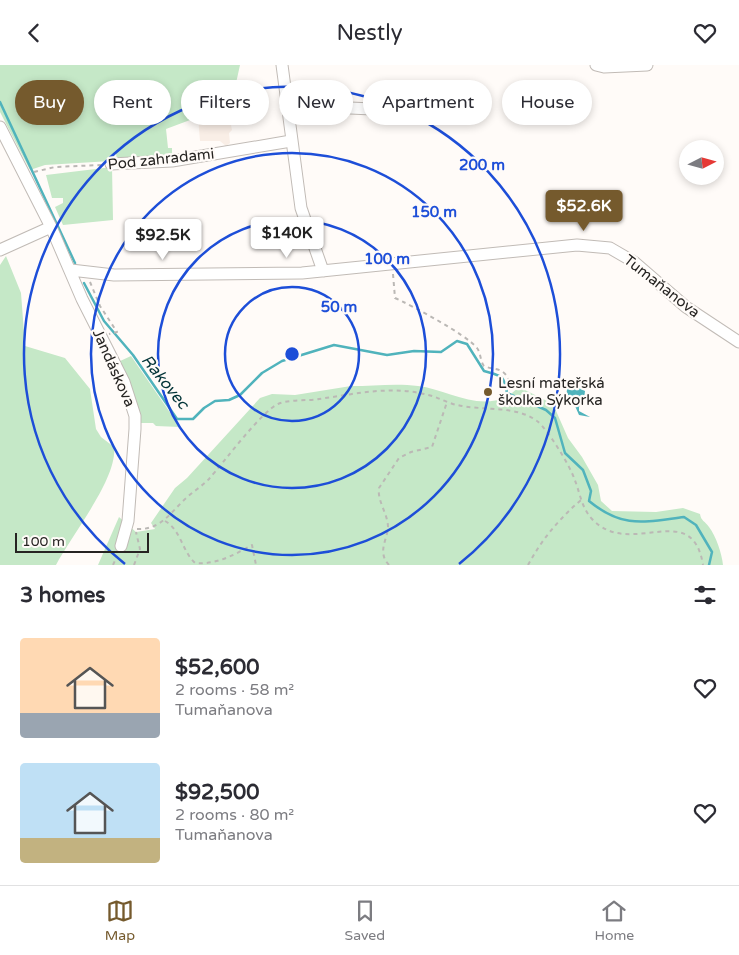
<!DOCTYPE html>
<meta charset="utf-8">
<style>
body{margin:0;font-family:"Varela Round",sans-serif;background:#f7f7f7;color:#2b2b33;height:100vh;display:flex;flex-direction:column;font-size:19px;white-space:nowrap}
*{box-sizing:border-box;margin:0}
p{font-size:16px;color:#7c7c81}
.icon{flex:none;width:28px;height:28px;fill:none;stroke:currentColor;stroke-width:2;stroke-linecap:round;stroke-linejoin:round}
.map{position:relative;height:500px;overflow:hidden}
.details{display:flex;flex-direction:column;background:#fff;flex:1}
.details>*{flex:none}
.banner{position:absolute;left:15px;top:15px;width:710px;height:45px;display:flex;gap:10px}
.needle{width:32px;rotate:84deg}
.buttons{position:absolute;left:679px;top:75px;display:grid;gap:10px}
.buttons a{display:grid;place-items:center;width:45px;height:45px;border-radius:50%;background:#fff;box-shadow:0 2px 8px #0003;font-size:25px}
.scale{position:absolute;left:15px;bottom:12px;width:134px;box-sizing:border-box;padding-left:5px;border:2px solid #262422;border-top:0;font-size:14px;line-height:18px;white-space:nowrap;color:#262422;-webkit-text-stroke:4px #fffbf8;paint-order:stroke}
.price{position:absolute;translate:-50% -42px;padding:0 11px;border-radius:5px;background:#fff;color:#222;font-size:16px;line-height:32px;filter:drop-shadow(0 1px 2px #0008)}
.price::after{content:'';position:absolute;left:50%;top:30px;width:15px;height:11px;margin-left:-8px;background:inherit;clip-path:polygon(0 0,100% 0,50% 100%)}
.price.selected{background:#755a2d;color:#fff}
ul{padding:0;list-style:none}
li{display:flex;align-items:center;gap:15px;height:125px;padding:0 20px}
li span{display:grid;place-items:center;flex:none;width:140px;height:100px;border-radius:5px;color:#555}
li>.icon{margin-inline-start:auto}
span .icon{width:60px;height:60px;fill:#fffc;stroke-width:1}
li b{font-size:21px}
h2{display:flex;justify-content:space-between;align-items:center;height:60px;padding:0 20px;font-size:21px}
.pill{padding:0 18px;border-radius:22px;background:#fff;box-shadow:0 2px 8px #0003;font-size:18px;line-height:45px}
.pill.selected{background:#755a2d;color:#fff}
header{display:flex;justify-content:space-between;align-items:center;height:65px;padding:0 20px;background:#fff;font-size:22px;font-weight:600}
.tabs{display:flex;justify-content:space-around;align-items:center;height:70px;border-top:1px solid #e1e1e2;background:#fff;font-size:14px;color:#7c7c81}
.tabs a{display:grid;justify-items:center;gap:2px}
.tabs .selected{color:#755a2d}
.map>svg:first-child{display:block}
.built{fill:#f9eee6}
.green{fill:#c5e8c7}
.water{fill:#50b3bc}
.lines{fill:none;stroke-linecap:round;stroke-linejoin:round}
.stream{stroke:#50b3bc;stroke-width:2.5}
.minor-casing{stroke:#c1bbb6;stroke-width:13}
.path{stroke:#bbb8b5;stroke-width:2;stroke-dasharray:4 4;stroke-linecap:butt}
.minor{stroke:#fff;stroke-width:11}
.ring{fill:none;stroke:#1d4ed8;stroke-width:2.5}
.poi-dot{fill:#755a2d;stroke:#fffbf8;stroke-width:2}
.labels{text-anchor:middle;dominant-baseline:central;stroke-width:4.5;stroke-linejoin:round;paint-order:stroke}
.street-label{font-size:15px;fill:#262422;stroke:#fffbf8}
.poi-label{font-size:15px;fill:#262422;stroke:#fffbf8;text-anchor:start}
.water-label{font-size:16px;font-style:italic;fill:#033438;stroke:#fffbf8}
.centre{fill:#1d4ed8;stroke:#fffbf8;stroke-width:2.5}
.ring-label{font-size:15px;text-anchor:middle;font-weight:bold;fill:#1d4ed8;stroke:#fffbf8;stroke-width:4.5;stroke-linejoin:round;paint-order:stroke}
</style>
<header><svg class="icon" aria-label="back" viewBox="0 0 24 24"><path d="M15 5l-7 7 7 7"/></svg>Nestly<svg class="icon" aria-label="heart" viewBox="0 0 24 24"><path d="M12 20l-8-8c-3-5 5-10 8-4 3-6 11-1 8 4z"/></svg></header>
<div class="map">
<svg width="739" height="500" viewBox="0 0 739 500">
<rect width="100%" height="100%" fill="#fffbf8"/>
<path class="built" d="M229 50 232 65 229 68 230 78 226 81 220 76H200L198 52Z"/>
<path class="green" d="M0 0H240L229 50 198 52 166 64 168 83H172V91L117 96 116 88 111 96 45 100 30 105 0 47Z
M112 102 113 155 63 160 55 142 63 138V133H52L46 110Z
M6 191 21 228 25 281 65 293 90 324 96 364 101 372 114 382C118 413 71 471 56 500H0V200Z
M131 291 180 362 156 361 153 358H141L129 321 118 297Z
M351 321C373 321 397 318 418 321 446 324 478 346 505 332V329L511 331 512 328 519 322 553 339 568 373 582 392 598 420 601 436 612 446 656 447 683 443 700 449C701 456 705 456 709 462 716 471 722 489 723 500H98L119 452 136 467 155 464 151 458 175 423 187 413 260 333 272 329 295 330Z"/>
<path class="water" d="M573 318 585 326 584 334 579 342V346L590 352 579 350 575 341 566 334 567 324Z"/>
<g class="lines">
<path class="stream" d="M0 37 75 198
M84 218 104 256 133 290 177 354H193L204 343 215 336 229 335 240 330 262 308 282 296 334 280 387 290 414 286 441 287 457 276 467 279 484 306C501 311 504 309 507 328L546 345 555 353 565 388 583 405 591 426 589 436C623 464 644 457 684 452L696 460 712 487 709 500"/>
<defs>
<path id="minor" d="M282 0 301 143 323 206
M596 0 604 2 647 0
M286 40 436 47
M0 62 51 162 82 234 124 317 135 351V364L128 456 121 481
M111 99 172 96 291 76
M0 185 51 162
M71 205 114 210 302 208 577 180 610 183 634 197 686 242 739 277"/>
</defs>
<use href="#minor" class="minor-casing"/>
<path class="path" d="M34 107 55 102 101 100
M393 209 395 233C411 240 467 270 477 283 481 288 480 296 484 301 490 304 498 303 503 307 514 315 509 335 509 346
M90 217 100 241 117 267 109 269
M165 456C181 465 182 486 195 498 216 500 234 490 252 480L256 500
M137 464C159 465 169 450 183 436 191 428 201 422 209 414 224 397 261 347 278 339 290 334 307 336 319 334 355 329 392 320 428 330 438 332 447 338 457 340 482 346 516 340 537 356 547 363 570 401 574 413 580 427 581 442 592 454 630 495 692 432 703 500
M113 500 117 491
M134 500 140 484 136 467
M389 500C377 487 387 476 388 462 388 449 377 436 379 423L399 393 411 387 432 382 447 337
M528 500C542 474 559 454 581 435"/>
<use href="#minor" class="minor"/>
</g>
<g class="ring">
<circle cx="292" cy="289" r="67"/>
<circle cx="292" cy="289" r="134"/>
<circle cx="292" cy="289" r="201"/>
<path d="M125 499A268 268 0 1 1 459 499"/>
</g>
<circle class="poi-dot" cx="488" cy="327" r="5"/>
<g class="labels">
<g class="street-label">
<text transform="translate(161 94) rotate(-6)">Pod zahradami</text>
<text transform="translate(662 221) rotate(38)">Tumaňanova</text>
<text transform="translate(114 303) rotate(66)">Jandáskova</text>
</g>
<g class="poi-label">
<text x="498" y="318">Lesní mateřská<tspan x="498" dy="17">školka Sýkorka</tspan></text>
</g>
<g class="water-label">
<text transform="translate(165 317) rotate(51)">Rakovec</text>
</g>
</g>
<circle cx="292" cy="289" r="8" class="centre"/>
<g class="ring-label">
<text x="482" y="105">200 m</text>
<text x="434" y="152">150 m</text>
<text x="387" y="199">100 m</text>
<text x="339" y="247">50 m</text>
</g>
</svg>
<div class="buttons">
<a><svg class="needle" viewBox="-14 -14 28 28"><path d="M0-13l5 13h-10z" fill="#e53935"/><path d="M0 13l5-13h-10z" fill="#7c7c81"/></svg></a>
</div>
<div class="scale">100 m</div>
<b class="price selected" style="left:584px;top:167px">$52.6K</b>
<b class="price" style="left:287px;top:194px">$140K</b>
<b class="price" style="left:163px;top:196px">$92.5K</b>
<div class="banner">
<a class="pill selected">Buy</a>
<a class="pill">Rent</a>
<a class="pill">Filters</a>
<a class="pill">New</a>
<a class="pill">Apartment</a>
<a class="pill">House</a>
</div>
</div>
<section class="details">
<h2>3 homes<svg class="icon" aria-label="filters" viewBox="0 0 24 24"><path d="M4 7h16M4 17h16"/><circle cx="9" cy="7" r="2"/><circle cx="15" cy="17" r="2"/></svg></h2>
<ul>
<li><span style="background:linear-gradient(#ffd9b3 75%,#9aa5b1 0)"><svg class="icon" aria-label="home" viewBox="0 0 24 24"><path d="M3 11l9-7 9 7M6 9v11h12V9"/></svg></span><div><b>$52,600</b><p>2 rooms · 58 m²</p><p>Tumaňanova</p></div><svg class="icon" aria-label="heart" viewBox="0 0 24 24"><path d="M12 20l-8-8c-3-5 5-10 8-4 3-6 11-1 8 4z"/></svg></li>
<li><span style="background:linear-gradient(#bfe0f5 75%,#c2b280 0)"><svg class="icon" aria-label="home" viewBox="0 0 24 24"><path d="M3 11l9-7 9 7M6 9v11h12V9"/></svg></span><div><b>$92,500</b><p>2 rooms · 80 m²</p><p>Tumaňanova</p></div><svg class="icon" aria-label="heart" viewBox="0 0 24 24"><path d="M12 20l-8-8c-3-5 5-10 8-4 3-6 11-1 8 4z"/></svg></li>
</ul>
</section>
<nav class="tabs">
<a class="selected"><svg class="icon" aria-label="map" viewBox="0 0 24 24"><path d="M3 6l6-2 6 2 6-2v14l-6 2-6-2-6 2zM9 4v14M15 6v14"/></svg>Map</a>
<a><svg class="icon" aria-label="saved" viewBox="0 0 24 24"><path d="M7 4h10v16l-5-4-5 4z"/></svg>Saved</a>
<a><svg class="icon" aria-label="home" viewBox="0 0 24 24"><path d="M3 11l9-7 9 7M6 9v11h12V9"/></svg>Home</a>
</nav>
